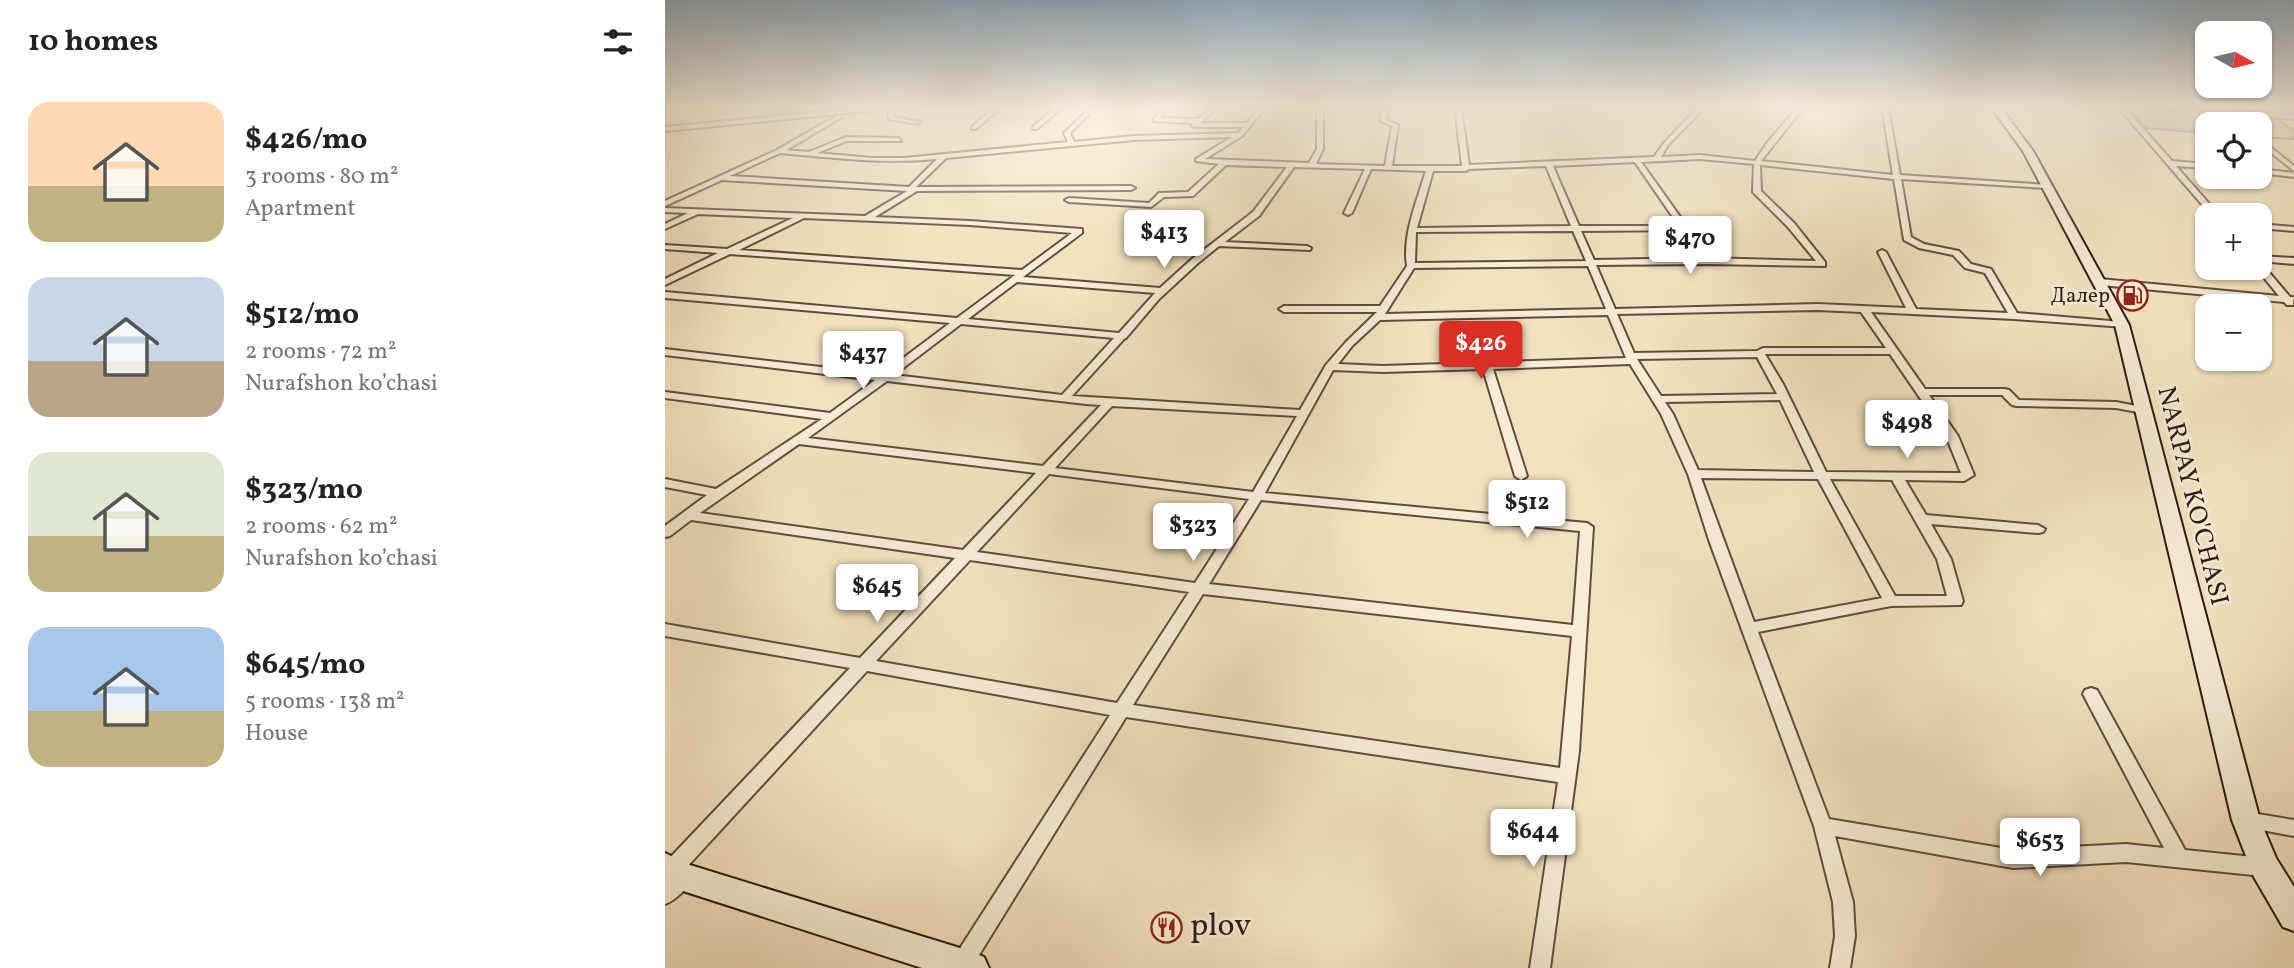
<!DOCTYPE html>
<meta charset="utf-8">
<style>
body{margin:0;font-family:Vollkorn,serif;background:#f6f6f6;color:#222;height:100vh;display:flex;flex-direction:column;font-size:26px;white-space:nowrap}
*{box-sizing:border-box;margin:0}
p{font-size:23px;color:#767676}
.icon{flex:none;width:38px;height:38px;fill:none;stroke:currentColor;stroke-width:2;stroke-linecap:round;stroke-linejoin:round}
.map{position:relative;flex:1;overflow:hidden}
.sheet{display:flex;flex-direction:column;background:#fff;width:665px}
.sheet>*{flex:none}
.needle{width:46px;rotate:98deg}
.fabs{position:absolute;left:1530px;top:21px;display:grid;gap:14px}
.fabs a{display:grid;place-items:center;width:77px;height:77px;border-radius:14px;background:#fff;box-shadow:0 2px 5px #0004;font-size:35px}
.price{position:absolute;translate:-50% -60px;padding:0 16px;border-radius:7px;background:#fff;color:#222;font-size:23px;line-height:46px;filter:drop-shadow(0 2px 4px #0008)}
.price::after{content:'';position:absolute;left:50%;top:42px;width:21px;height:16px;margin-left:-10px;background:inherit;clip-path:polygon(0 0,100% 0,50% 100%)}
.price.current{background:#d93025;color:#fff}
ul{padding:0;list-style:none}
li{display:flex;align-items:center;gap:21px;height:175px;padding:0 28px}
li span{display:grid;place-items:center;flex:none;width:196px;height:140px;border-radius:21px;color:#555}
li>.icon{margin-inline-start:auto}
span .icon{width:84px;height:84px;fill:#fffc;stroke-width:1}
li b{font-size:30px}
h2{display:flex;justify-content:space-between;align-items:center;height:84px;padding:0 28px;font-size:30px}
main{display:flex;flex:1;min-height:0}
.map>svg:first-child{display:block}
.green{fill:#d2c0a3;stroke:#806e5b;stroke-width:2}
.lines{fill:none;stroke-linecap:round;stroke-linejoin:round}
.street-casing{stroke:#5f4e3e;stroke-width:4}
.secondary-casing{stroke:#2e1c13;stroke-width:4}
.street{fill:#f7ecd6;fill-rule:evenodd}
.secondary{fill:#f7ecd6;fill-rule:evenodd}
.labels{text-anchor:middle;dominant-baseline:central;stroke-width:5;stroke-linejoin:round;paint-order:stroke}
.far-poi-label{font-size:21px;fill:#2e1c13;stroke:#f7ecd6;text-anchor:end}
.street-label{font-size:26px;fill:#2e1c13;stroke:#f7ecd6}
.near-poi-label{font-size:32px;fill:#2e1c13;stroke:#f7ecd6;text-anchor:start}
</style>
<main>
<section class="sheet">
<h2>10 homes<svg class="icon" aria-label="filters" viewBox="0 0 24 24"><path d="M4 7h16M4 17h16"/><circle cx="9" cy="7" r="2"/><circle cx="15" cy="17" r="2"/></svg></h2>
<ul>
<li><span style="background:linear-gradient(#ffd9b3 60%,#c2b280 0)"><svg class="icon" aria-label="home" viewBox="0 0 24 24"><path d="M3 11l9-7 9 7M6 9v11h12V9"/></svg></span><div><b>$426/mo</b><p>3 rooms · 80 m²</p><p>Apartment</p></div></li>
<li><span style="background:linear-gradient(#c9d6e8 60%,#b9a48a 0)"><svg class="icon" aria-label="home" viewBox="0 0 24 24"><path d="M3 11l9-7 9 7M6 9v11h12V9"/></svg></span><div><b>$512/mo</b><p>2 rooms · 72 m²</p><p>Nurafshon ko’chasi</p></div></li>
<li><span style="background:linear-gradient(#dfe7d0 60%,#c2b280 0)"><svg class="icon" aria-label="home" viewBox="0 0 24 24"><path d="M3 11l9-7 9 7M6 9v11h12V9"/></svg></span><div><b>$323/mo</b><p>2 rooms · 62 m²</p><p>Nurafshon ko’chasi</p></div></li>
<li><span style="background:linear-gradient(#a9c7e8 60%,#c2b280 0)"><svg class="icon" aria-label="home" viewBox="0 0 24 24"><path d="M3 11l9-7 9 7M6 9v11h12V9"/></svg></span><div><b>$645/mo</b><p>5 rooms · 138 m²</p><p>House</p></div></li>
</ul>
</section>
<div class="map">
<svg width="1629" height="968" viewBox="0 0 1629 968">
<rect width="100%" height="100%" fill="#f3e2c0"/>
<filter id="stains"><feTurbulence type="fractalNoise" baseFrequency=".00286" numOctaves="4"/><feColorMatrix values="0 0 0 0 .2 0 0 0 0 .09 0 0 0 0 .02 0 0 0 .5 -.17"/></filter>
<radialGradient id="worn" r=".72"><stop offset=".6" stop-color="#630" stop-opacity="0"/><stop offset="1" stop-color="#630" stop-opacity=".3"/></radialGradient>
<path class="green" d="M1462 107 1614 120 1629 132V139L1594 137V124H1542V133L1481 128Z"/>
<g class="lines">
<defs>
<path id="street" d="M206 107H231L228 117 256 122 253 124 223 119 224 109 0 131V127Z
M329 107H336L311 129H307V127Z
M391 107H398L372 129H368V127Z
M500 107 502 109 494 118 532 119 544 110H548V112L535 123H582L595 107H601L577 136 540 159 644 163 652 149V107H658V149L651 164 720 166 727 126 716 121 715 107H721L722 120 733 125 727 166H797L790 107H796L804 165 989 157 999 143 1033 107H1040L1003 145 996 157 1035 155 1090 161 1102 143 1133 107H1139L1096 161 1228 175 1217 107H1223L1235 175 1382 185V187L1380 188 1236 179 1246 237 1259 244 1294 251 1306 264 1326 269 1352 313 1457 322 1460 323V327L1349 319 1206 312 1260 389H1340L1344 390 1354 400 1451 402 1482 408 1483 410 1478 413 1451 408 1351 406 1347 405 1337 395H1264L1293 436 1309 475 1299 481 1240 480 1261 515 1373 525 1380 529 1378 532 1373 533 1266 524 1286 559 1298 601 1296 605 1226 606 1093 632 1164 819 1348 850 1461 844 1499 848 1418 694 1420 690 1426 688 1432 690 1520 850 1598 858 1605 861 1607 867 1605 873 1598 876 1461 862 1348 868 1170 836 1188 902 1190 936 1185 968H1165L1170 936 1168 902 1149 826 1044 540 1023 474 996 414 965 364 828 369 862 476 856 480 850 476 818 369 718 372 668 370 600 493 922 523 928 527 914 751 885 968H865L893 782 461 717 306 968H289L287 963 290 956 445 715 202 671 20 869 25 871 28 877C23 888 11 900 0 904V882L4 878 0 877V863L185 668 0 636V624L195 658 290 558 26 520 5 536 0 537V526L42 495 0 487V479L51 489 157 419 0 398V392L165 413 210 380 0 355V349L217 374 285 323 0 298V292L292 318 350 275 65 254 0 285V279L53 253 0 249V245L62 249 128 218 33 214 0 229V224L23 213 0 212V208L200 216 242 191 57 180 0 206V201L112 150 175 114 177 117 121 150 144 152 181 137 234 138 236 141H182L152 153 207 158H239L403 142 399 133 421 112 423 115 405 133 409 142 469 136 573 133 579 127H529L526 125 528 123 488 121 497 108ZM567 137 531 159V161L554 164 523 192 494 193 484 203 404 198 400 200 404 202 486 207 499 197 528 196 561 165 622 167 588 212 527 259 495 288 358 277 417 233V229L305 221 210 217 252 191 466 190 470 188 466 186 251 187 281 158 469 140ZM115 153C169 158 218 164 272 159L244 187 65 176ZM1035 159 1089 164 1088 192 1123 227 1151 261 1041 258 929 260 916 231 1022 230 1023 228 976 162ZM970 162 1014 226H914L888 166ZM1095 165 1229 179 1239 240 1254 248 1288 255 1300 268 1320 273 1343 313 1251 309 1221 252 1217 250 1213 252 1241 308 1153 304 950 309 931 265 1041 264 1160 266V262L1129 223 1096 191ZM881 166 906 226 752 228 768 171H801L804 169ZM629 167 700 169 679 213 683 215 687 213 706 169 761 171C752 201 737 235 742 266L715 306H619L614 309 619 312H712L681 342 661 365 635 410 407 396 459 339 461 338 494 299 533 263 554 246 645 250 646 248 642 246 560 242 594 216ZM139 218 305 225 407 233 357 270 74 250ZM908 231 921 261 750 263 751 232ZM923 266 941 309 720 314 749 268ZM352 282 490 293 454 333 303 319ZM1153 310 1196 312 1221 348H1098L1092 351 969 353 952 314ZM943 315 961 358 718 366 673 364 687 346 715 320ZM296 324 449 338 397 395 229 375ZM1100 354H1225L1281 436 1296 473 1161 472 1118 384ZM1092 357 1112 394 996 396 972 359ZM222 381 421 404 436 405 378 466 143 438ZM1115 400 1149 472 1033 470 1008 414 1000 402ZM447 406 632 416 588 492 390 468ZM134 444 371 473 298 550 35 513ZM384 474 584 499 530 583 312 552ZM1036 478 1153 479 1217 598 1089 622ZM1165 479 1227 480 1272 559 1282 596H1230ZM596 500 915 531 908 625 544 584ZM305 560 524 592 452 703 211 661ZM538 594 907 636 895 768 468 705Z
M1453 107H1459L1507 161 1542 164V168L1511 166 1554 215H1546Z
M1490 107H1522L1629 115V119Z
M1594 138 1629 166V171L1594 143Z
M1594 169 1629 173V177L1594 173Z
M1594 224 1629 227V231L1594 228Z
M1594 256 1629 258V264L1594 261Z
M1594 264H1597L1625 297H1629L1628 305H1622L1619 302 1435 285 1431 282 1435 279 1614 296 1591 268H1594Z
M1581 812 1629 820V836L1575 826 1572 820 1575 814Z"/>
<path id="secondary" d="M1326 107H1335L1368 151 1464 325 1595 820 1611 858 1629 887V931L1618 927 1589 877 1567 820 1450 325 1358 151Z
M0 853 25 865 308 952 319 957 324 968H257L18 891 0 883Z"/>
</defs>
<use href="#street" class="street-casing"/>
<use href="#secondary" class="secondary-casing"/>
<use href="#street" class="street"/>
<use href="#secondary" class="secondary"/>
</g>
<linearGradient id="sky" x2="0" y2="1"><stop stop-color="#91acc0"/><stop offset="0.44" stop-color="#faf2e3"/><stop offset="1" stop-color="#faf2e3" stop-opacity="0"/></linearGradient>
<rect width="1629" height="243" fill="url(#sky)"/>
<defs>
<symbol id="fuel-ring" viewBox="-11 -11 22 22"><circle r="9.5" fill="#f7ecd6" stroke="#8f2418" stroke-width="1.5"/><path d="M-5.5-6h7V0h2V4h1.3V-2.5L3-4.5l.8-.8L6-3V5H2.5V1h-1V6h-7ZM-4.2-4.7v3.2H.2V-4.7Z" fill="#8f2418"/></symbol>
<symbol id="restaurant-ring" viewBox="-11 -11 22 22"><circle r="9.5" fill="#f7ecd6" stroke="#8f2418" stroke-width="1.5"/><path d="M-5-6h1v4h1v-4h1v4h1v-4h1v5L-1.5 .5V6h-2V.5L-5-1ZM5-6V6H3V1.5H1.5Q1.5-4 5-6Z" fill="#8f2418"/></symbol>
</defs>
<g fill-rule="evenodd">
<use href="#fuel-ring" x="1450" y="278" width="35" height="35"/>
<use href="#restaurant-ring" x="484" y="910" width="35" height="35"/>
</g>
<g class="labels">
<g class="far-poi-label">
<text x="1445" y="296">Далер</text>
</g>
<g class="street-label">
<text transform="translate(1527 496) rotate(76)">NARPAY KO'CHASI</text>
</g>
<g class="near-poi-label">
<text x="525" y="927">plov</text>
</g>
</g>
<rect width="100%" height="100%" filter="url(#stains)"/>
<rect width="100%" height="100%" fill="url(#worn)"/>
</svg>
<div class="fabs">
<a><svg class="needle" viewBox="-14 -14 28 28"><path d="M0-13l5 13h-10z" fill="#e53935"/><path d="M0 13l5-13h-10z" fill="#767676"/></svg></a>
<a><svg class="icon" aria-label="locate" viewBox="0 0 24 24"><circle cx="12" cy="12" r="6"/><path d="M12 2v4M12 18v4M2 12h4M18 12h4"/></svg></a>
<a>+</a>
<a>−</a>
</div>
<b class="price" style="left:499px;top:270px">$413</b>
<b class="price" style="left:1025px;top:276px">$470</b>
<b class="price current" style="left:816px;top:381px">$426</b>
<b class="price" style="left:198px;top:391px">$437</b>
<b class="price" style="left:1242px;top:460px">$498</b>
<b class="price" style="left:862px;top:540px">$512</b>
<b class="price" style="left:528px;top:563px">$323</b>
<b class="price" style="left:212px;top:624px">$645</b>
<b class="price" style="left:868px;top:869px">$644</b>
<b class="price" style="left:1375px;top:878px">$653</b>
</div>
</main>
